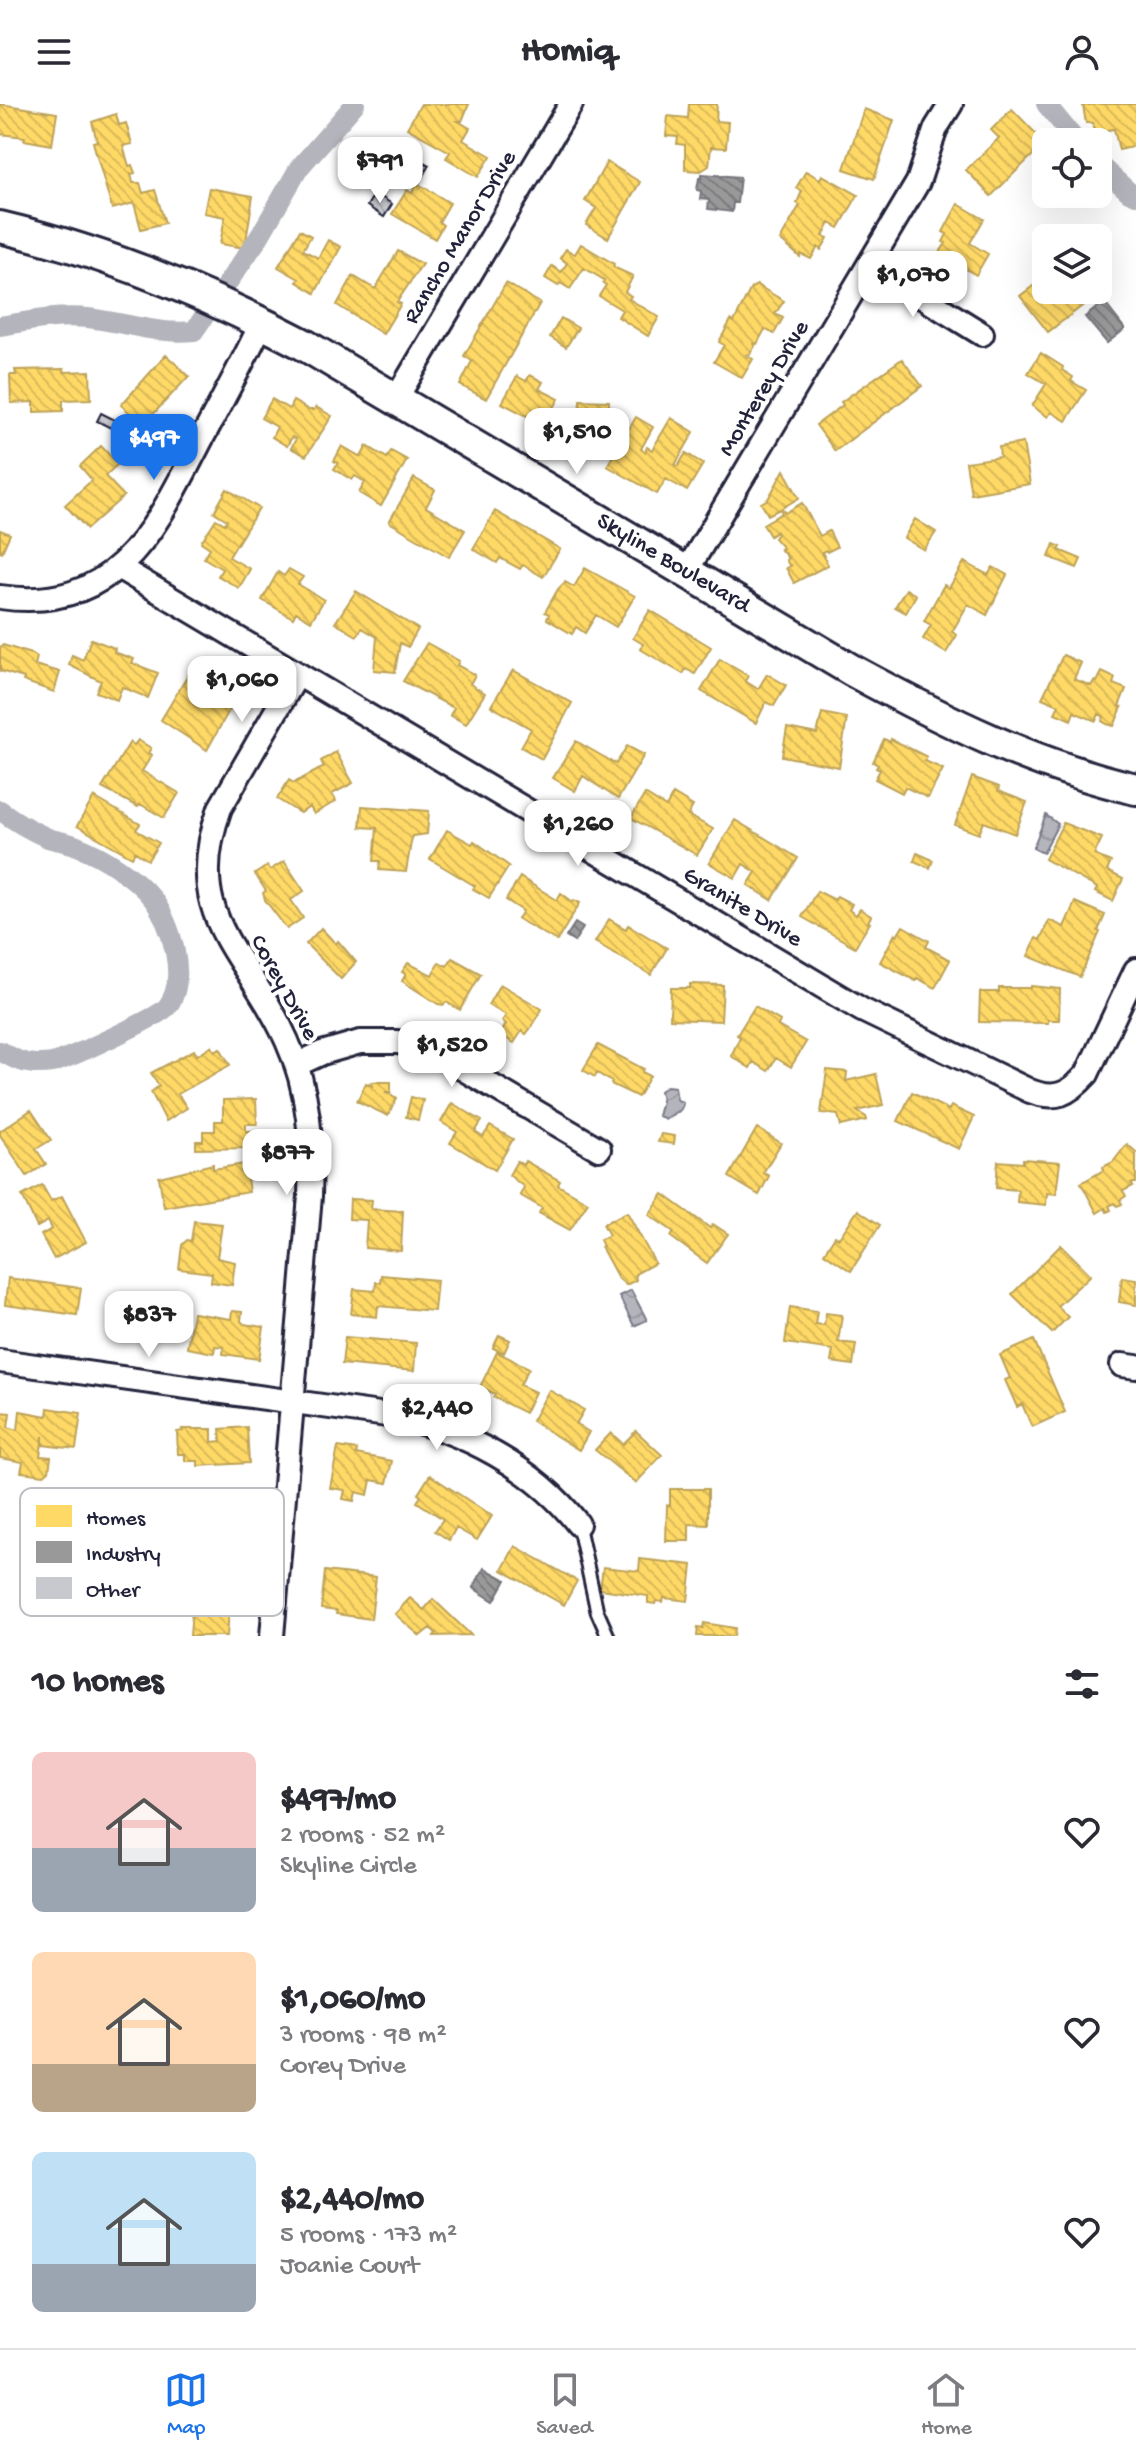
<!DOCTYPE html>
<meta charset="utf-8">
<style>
body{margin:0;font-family:"Gochi Hand",sans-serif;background:#f2f2f3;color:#2b2b33;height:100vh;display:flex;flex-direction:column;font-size:30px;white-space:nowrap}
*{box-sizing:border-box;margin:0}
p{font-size:26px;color:#7c7c81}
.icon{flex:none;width:44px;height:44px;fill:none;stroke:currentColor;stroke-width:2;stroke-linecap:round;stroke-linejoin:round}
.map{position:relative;height:1532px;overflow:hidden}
.details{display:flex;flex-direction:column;background:#fff;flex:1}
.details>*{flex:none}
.controls{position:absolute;left:1032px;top:24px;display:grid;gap:16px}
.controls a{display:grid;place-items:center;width:80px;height:80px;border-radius:12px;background:#fff;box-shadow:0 8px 32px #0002;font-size:40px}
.price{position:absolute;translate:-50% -68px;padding:0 18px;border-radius:16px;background:#fff;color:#222;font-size:26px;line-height:52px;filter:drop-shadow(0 2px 4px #0008)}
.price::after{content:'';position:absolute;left:50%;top:48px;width:24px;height:18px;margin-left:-12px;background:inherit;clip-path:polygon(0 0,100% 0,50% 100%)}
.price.on{background:#1a73e8;color:#fff}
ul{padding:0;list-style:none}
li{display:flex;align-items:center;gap:24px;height:200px;padding:0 32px}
li span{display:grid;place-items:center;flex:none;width:224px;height:160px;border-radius:12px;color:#555}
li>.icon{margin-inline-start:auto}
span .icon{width:96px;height:96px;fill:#fffc;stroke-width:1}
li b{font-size:34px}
h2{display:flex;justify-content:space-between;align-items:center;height:96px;padding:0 32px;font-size:34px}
header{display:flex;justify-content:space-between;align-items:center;height:104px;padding:0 32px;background:#fff;font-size:36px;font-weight:700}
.menu{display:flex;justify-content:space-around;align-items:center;height:112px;border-top:2px solid #e1e1e2;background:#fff;font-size:22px;color:#7c7c81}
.menu a{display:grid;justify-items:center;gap:4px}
.menu .on{color:#1a73e8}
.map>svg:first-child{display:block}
.water{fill:url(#water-waves);stroke:#7a7a88;stroke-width:2}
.homes{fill:url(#homes-back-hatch);stroke:#bda259;stroke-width:2}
.industry{fill:url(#industry-back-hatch);stroke:#75757d;stroke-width:2}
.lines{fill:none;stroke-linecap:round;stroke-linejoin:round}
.canal{stroke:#b4b4bc;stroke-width:20}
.building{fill:url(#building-back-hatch);stroke:#22223b;stroke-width:2}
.lane-casing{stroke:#22223b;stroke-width:17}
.street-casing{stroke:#22223b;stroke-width:28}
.secondary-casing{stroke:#22223b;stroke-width:36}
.lane{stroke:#fff;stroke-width:11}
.street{stroke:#fff;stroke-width:22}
.secondary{stroke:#fff;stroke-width:30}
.labels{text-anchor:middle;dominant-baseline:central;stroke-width:8;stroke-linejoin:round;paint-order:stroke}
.street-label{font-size:24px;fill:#22223b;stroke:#fff}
.key{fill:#fff;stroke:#bdbdc4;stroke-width:2}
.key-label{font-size:22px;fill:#22223b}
</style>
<header><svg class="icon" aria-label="menu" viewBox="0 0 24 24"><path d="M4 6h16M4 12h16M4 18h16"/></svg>Homiq<svg class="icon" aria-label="person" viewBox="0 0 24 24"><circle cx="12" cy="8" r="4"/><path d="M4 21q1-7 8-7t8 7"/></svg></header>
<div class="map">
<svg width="1136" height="1532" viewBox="0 0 1136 1532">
<defs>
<pattern id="water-waves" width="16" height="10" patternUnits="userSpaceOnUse" patternTransform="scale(2)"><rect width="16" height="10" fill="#b4b4bc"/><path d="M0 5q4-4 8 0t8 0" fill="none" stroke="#9a9aa2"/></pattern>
<pattern id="homes-back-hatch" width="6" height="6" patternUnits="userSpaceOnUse" patternTransform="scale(2)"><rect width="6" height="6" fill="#ffd966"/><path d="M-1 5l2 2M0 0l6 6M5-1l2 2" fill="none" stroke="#daba59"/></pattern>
<pattern id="industry-back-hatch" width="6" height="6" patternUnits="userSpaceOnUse" patternTransform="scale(2)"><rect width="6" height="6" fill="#999"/><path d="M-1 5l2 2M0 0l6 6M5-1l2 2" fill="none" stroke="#7c7c7e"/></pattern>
<pattern id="building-back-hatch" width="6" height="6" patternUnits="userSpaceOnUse" patternTransform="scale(2)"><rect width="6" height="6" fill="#c8c8cf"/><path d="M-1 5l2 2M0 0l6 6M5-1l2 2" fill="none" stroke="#acacb3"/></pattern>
</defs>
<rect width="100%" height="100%" fill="#fff"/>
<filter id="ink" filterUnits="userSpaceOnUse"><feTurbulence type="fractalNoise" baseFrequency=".0125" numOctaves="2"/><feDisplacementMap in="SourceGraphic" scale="16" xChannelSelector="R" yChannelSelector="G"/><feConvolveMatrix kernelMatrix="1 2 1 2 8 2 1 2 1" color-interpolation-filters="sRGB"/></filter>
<g filter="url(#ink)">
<path class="water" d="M1046 711 1058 720 1043 749 1033 744Z
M667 982 675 983 677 996 683 998C683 1008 673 1011 666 1015L658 1012 662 997 660 987Z
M631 1186 647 1216 634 1222 619 1192Z"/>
<path class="homes" d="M0 0 57 9 52 41 24 36 25 33 0 30Z
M421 0H469L462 17H458L470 24 463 36 491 52 478 73 446 54 450 48 407 24Z
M689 0H717L716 17 728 18 726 44 711 43 709 62 701 67 685 66V41L677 40 678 33 666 32 668 12 688 14Z
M1095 0H1136V42L1119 46 1114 25 1095 28 1093 19H1086L1083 2Z
M864 5 894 16 874 75 844 65Z
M1012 5 1045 39 991 92 966 66 999 34 991 26Z
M116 10 119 21 126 19 132 40 123 42 129 62 132 61 135 69 131 70 133 79H140L143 89 155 86 165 119 141 125 134 99 112 105 93 38 97 37 92 18Z
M607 58 640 78 608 134 586 121 596 104 585 97Z
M806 67 820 75 822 71 858 91 839 124 830 119 823 132 828 134 821 146 818 143 811 155 801 150 800 153 780 136 800 101 797 99 802 87 796 84Z
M417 79 450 99 439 118 443 121 435 135 392 110 407 86 412 89Z
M209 84 253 92 245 144 220 140 225 113 204 109Z
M958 100 984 115 970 139 988 150 976 171 939 150 946 139 943 138 947 130 943 128Z
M300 126 311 132 303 146 318 154 328 136 341 143 315 189 297 178 299 175 278 163Z
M581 140 614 160 613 163 633 172 625 188 631 192 629 195 659 213 648 232 618 213 622 206 599 192 606 181 603 179 604 176 584 164 570 185 560 179 558 182 545 174 552 162 561 168 567 159 560 154 566 145 575 150Z
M398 147 422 160 397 198 401 200 383 230 337 201 353 172 375 185Z
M1046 172V186H1082L1090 196 1048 228 1020 192Z
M506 179 540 199 486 295 460 281 472 257 464 252Z
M757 181 784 197 775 210 783 214 774 230 765 225 757 240 754 239 755 242 750 250 746 251 753 255 742 274 714 258 724 241 719 238 731 216 734 218 751 184Z
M561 214 578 224 566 243 550 233Z
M1041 249 1063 263 1062 266 1073 273 1071 277 1086 286 1066 317 1051 308 1048 313 1032 302 1046 280 1028 269Z
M166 251 189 272 143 321 121 301Z
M902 255 922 282 835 347 816 321 843 301 841 298Z
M64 265 65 268 90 267 91 295 63 296V307L34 308V298L11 299 10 271H16L15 266Z
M530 271 543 278 539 285 559 295 544 321 502 299 517 272 526 277Z
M272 295 289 305 293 297 309 306H314L316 303 332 312 306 352 291 344 296 335 292 333 287 342 272 333 277 323 261 314Z
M580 296 609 297 607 347H601V349H582Z
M636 313 653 323 641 345 645 348 647 343 652 346 671 314 694 328 675 361 678 362 686 349 703 360 687 387 666 375 657 390 607 362Z
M1023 339 1030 380 971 390 966 358 1000 353 999 343Z
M101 342 118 360 105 372 124 392 87 425 65 401 92 376 80 362Z
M342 342 361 353 367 342 387 354 391 347 407 356 381 402 359 389 365 378 355 372 352 376 334 365 338 359 334 357Z
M784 366 799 394 782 404 785 409 802 399 820 432 829 427 837 443 827 448 826 446 822 448 828 461 794 479 786 464 792 461H789L786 456 788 454 780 445 783 444 774 434 777 430 776 428 770 432 763 420 782 409 780 405 768 411 761 399 768 395Z
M414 374 435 386 426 403 465 426 449 453 389 418Z
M227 385 259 404 229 453 250 465 239 484 218 472 222 465 204 454 210 444 201 438 216 415 225 420 227 416 214 408Z
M495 407 560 445 543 473 523 461 520 465 500 454 497 459 473 445Z
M915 415 936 428 924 446 904 434Z
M0 426 10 430 2 448 0 447Z
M1054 440 1061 443 1059 446 1081 455 1077 464 1049 453Z
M964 458 988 471 993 463 1007 471 987 511 968 500 952 528 957 531 946 549 923 535 931 521 924 517 944 481 949 484Z
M585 464 635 492 616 523 596 511 585 529 576 523 572 530 547 515 549 510 545 508 558 485 565 478 574 483Z
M289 465 303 473 298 480 324 496 311 517 296 508 293 514 262 496 278 468 284 472Z
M906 485 916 491 906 509 895 503Z
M356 487 418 525 408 543 400 539 395 568 374 566 377 533 362 524 357 532 335 519Z
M650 506 711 543 695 570 686 565 683 570 640 545 643 540 633 534Z
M91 535 115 544 114 548 134 555 132 559 158 569 148 594 122 583 117 596 96 588 101 577 69 561 72 551 83 556Z
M427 539 459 557 457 561 475 571 470 580 485 589 466 620 450 611 454 604 403 577Z
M3 541 34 551 37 553 35 561 60 568 54 588 23 577 24 574 0 567V543Z
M1063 551 1081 559 1074 575 1091 582 1094 577 1097 578 1102 568 1115 574 1113 580 1126 585 1119 602 1122 603 1114 622 1107 620 1102 617 1104 613 1099 610 1096 617 1074 608 1071 616 1055 609 1059 601 1042 594Z
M720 555 748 572 745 577 758 585 767 570 786 581 774 602 766 598 756 619 701 587Z
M194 561 211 571 203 584 212 590 210 594 230 605 207 646 161 616Z
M513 566 572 599 542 655 521 643 531 625 491 602Z
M822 609 847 614 839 663 782 652 787 624 817 630Z
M884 635 890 638 891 635 927 653 925 657 943 665 928 694 905 683 902 689 875 675 880 666 876 664 878 661 873 658Z
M138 636 151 644 148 649 152 651 142 667 179 689 164 714 140 700 138 703 102 684 130 638 134 641Z
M576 637 616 660 627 642 644 651 618 695 583 672 575 687 553 674Z
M336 648 353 679 332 690 336 697 314 710 310 703 300 709 277 695 289 676 294 679 324 663 321 657Z
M972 673 999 683 998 687 1027 698 1015 730 984 718 979 730 955 721Z
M645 690 666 703 673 690 693 702 688 711 713 725 697 751 631 714Z
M94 693 140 720 136 726 159 739 148 756 135 748 132 753 77 722Z
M362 702 429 707 427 730 412 732 406 768 379 766 380 757H374L377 724 360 723Z
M735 716 798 754 772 796 748 781 756 768 743 760 735 774 709 759Z
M1063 719 1102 734 1094 751 1111 758 1107 767 1123 775 1113 797 1095 788 1097 784 1045 755Z
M447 726 472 740 474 737 509 762 489 794 473 785 475 782 430 755Z
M917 749 933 756 930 764 914 757Z
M284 757 304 787 291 796 303 814 287 825 265 796 263 789 266 787 255 770 267 762 270 766Z
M520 773 557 796 561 789 573 798 574 796 580 799 557 837 518 815 523 807 506 796Z
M817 787 835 796 837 792 852 800 849 806 856 811 860 805 871 812 868 818 870 819 855 843 802 813Z
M1075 798 1105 811 1098 827 1100 828 1080 873 1028 852 1036 834 1040 836 1049 816 1064 823Z
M609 815 626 825 628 821 667 844 651 871 595 838Z
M903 822 929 837 926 843 950 856 935 884 917 874 916 877 880 858 895 830 897 832Z
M321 824 336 840 338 837 356 858 341 875 306 840Z
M452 854 481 870 460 906 446 898 444 901 438 900 402 877 406 870 402 868 408 859 432 871 439 858 447 862Z
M500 880 542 905 530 925 526 930 522 927 514 939 500 931 506 920 502 917 506 911 488 901Z
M690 880 723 881 721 917 670 915 671 884H690Z
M1031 882 1060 885 1059 916H1048V919L979 918 980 888H999V884H1031Z
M755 902 780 917 778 922 806 938 791 963 776 954 768 967 753 958 750 964 731 952 740 933 737 931Z
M598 941 644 965 642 968 650 972 638 993 611 980 612 978 597 969 595 973 583 966Z
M211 942 215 947 220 944 230 961 178 990 187 1004 166 1017 151 988 159 982 151 969 194 946 197 951Z
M827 966 847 968 846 977 876 970 883 1001 857 1007 866 1013 867 1016 841 1022 838 1011 821 1009Z
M372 978H391V988H385L397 994 388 1012 357 997 366 979 373 982Z
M912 988 949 1006 951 1002 974 1013 959 1045 898 1017Z
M411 993 423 996 418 1016 406 1013Z
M256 995 257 1020H246V1027H251V1044L196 1045V1037H203V1027H215V1017H223V996Z
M452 999 482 1017 475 1028 483 1033 490 1022 513 1035 495 1066 450 1039 457 1028 441 1018Z
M31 1006 51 1036 36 1045 46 1060 27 1072 0 1031V1027Z
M757 1024 781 1039 763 1069 769 1072 759 1091 729 1073Z
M661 1030 675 1032 674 1040 658 1038Z
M1127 1040 1136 1048V1079H1131L1133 1082 1123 1087 1126 1092 1120 1096 1122 1100 1117 1102 1115 1099 1109 1102 1111 1106 1107 1108 1105 1104 1097 1109 1081 1079 1104 1066 1103 1063 1113 1058Z
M1023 1055 1060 1058 1056 1090 1047 1089 1046 1101 1017 1098 1018 1086 996 1084 998 1057 1023 1059Z
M517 1057 523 1061 525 1057 560 1077 558 1081 588 1098 570 1126 539 1109 542 1104 520 1091 524 1083 509 1071Z
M213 1060V1065L245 1060 249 1088 164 1103 159 1073Z
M42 1081 51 1097 62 1092 86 1138 54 1155 41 1131 52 1125 48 1117 37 1123 22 1092Z
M663 1090 710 1124 713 1120 728 1130 707 1159 671 1133 674 1128 649 1111Z
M350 1095 372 1096 371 1105 403 1107 401 1147 365 1144 367 1116 349 1115Z
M858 1106 880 1121 851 1167 824 1149 835 1132 839 1134Z
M627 1108 655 1159 635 1170 636 1176 626 1181 618 1174 601 1143 603 1142 600 1136 609 1131 603 1120Z
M194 1117 222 1120 217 1154 235 1158 232 1181 211 1178 212 1169 179 1165 182 1141 187 1136 191 1137Z
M1061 1141 1091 1171 1057 1202 1068 1213 1052 1229 1012 1190Z
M381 1171 437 1176 434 1207 378 1202 377 1213 351 1210 354 1185 375 1187 376 1178H380Z
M1122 1173 1136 1175V1201L1119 1198Z
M8 1174 81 1184 77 1211 5 1201Z
M790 1203 817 1207 815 1220 824 1221 826 1209 842 1211 838 1238 856 1240 853 1261 831 1258 833 1246 785 1239Z
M232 1207 242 1208 241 1217 244 1220 264 1223 259 1255 223 1250 224 1243 215 1242 214 1249 187 1244 193 1209 231 1215Z
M499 1231 510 1236 504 1249 493 1244Z
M345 1233 416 1239 414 1267 342 1260Z
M1034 1236 1065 1308 1032 1323 1022 1300 1017 1303 1005 1276 1010 1274 1000 1251Z
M497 1248 529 1264 520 1281 535 1288 525 1309 493 1293 495 1290 480 1283Z
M549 1286 584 1306 576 1320 589 1328 579 1346 532 1317Z
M48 1304 81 1309 76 1345 43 1341V1332L40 1352 51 1353 49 1367 44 1371 21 1368 23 1358 0 1354V1308L10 1309 8 1323 18 1326 20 1307 47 1312Z
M247 1323 249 1359 198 1362V1357H185V1350H178L177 1328 183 1327 182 1325H212V1338L221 1337 220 1325Z
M636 1327 662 1351 636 1379 595 1346 611 1329 623 1340Z
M338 1343 357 1346 356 1350 392 1357 387 1379 371 1376 368 1391 356 1388 354 1397 343 1395 345 1386 330 1384Z
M430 1371 492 1412 477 1436 456 1424 449 1436 435 1427 443 1415 417 1398 421 1392 418 1390Z
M670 1385H708V1421L689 1420V1437H666L667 1401H670Z
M515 1442 577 1477 564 1501 502 1466Z
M640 1455 692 1461 688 1497 664 1494 663 1498 656 1497 655 1500 648 1499V1492L600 1485 603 1463 639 1467Z
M325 1467 376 1473 371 1515 336 1510 337 1507 321 1505Z
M188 1477 231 1480 227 1532H190L192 1505 186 1504Z
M410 1494 424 1506 433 1495 471 1531 434 1532 436 1529 430 1524 420 1532 395 1510Z
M704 1519 735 1524 734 1532H697L698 1523 703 1524Z"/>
<path class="industry" d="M702 70 740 73 737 99H733L732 108 708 105 709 96 700 95 701 87 697 86 699 74H702Z
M1104 198 1125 225 1107 239 1085 213Z
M575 819 583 824 574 838 566 833Z
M484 1464 506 1476 494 1497 473 1484Z"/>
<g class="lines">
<path class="canal" d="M1046 0 1077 38
M1098 60 1129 88 1136 91
M0 222C29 217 57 211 88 214 124 218 157 231 194 227L258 135 299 64 355 0
M0 706C13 716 32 727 48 734 57 737 68 738 77 742 103 752 134 772 152 794 171 818 189 876 167 903 159 913 68 955 52 959 47 960 39 960 34 960 21 959 11 953 0 947"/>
</g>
<path class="building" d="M403 47 429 61 419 79 393 65Z
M375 89 392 100 384 113 367 102Z
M101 309 131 324 127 332 97 317Z"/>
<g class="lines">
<defs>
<path id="lane" d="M578 1420 597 1507 608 1532"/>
<path id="street" d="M869 160 982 230
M396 295 571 0
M118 463 862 906 1030 987C1056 997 1069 990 1087 970L1136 866
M686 468 918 78 936 24 951 0
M0 493C117 510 155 425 200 338 221 298 243 259 262 218
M296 961 322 949 360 938H397L418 942 448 956 599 1045
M0 1257 394 1312C462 1326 535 1364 578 1420
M1122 1261 1136 1263
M272 1532 310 1092C312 1038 310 988 287 937 247 847 180 815 220 704L297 571"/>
<g id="secondary">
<path id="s1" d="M0 123C106 148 206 189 303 240L853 567C943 616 1035 662 1136 685"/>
</g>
</defs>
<use href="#lane" class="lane-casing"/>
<use href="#street" class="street-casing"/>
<use href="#secondary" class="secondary-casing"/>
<use href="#lane" class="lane"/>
<use href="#street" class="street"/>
<use href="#secondary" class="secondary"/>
</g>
</g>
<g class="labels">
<g class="street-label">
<text transform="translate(461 134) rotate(-59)">Rancho Manor Drive</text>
<text transform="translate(765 285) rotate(-59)">Monterey Drive</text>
<text stroke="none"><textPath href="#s1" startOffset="756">Skyline Boulevard</textPath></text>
<text transform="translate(742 804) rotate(31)">Granite Drive</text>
<text transform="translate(283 884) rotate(61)">Corey Drive</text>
</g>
</g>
<rect x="20" y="1384" width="264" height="128" rx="12" class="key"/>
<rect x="36" y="1401" width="36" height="22" fill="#ffd966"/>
<rect x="36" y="1437" width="36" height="22" fill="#999"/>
<rect x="36" y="1473" width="36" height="22" fill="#c8c8cf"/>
<g class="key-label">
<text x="86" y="1420">Homes</text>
<text x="86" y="1456">Industry</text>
<text x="86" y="1492">Other</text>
</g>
</svg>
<div class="controls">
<a><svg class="icon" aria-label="locate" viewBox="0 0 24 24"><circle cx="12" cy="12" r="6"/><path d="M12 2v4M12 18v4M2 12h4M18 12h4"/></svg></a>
<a><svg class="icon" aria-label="layers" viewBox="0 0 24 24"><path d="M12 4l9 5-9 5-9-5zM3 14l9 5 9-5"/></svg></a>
</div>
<b class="price" style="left:380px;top:101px">$791</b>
<b class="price" style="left:913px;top:215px">$1,070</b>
<b class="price" style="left:577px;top:372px">$1,510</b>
<b class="price on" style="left:154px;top:378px">$497</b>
<b class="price" style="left:242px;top:620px">$1,060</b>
<b class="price" style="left:578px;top:764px">$1,260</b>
<b class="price" style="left:452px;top:985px">$1,520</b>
<b class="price" style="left:287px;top:1093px">$877</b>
<b class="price" style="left:149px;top:1255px">$837</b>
<b class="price" style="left:437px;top:1348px">$2,440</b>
</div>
<section class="details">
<h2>10 homes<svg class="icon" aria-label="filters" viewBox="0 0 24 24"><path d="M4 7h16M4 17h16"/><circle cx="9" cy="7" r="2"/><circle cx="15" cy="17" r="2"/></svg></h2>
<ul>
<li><span style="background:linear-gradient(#f6c9c9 60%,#9aa5b1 0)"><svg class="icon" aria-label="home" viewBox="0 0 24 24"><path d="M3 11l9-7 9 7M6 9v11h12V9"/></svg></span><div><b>$497/mo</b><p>2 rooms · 52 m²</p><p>Skyline Circle</p></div><svg class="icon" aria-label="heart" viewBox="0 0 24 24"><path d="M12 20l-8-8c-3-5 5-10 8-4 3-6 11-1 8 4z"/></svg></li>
<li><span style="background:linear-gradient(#ffd9b3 70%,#b9a48a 0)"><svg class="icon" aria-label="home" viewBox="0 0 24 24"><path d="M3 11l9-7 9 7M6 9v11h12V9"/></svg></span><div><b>$1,060/mo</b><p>3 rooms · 98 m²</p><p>Corey Drive</p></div><svg class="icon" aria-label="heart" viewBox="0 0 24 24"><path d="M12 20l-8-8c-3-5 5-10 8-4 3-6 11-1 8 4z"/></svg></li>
<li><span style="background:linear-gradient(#bfe0f5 70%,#9aa5b1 0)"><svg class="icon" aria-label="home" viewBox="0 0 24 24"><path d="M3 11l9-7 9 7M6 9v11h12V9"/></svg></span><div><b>$2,440/mo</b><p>5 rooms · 173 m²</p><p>Joanie Court</p></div><svg class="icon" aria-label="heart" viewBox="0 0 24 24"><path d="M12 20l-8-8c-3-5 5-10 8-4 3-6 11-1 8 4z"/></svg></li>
</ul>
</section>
<nav class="menu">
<a class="on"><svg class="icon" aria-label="map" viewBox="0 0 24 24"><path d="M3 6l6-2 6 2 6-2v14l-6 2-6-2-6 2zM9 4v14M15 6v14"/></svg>Map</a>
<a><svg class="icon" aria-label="saved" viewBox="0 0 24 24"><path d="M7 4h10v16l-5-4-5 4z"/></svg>Saved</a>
<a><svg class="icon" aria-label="home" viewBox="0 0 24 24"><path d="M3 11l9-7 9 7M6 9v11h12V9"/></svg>Home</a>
</nav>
